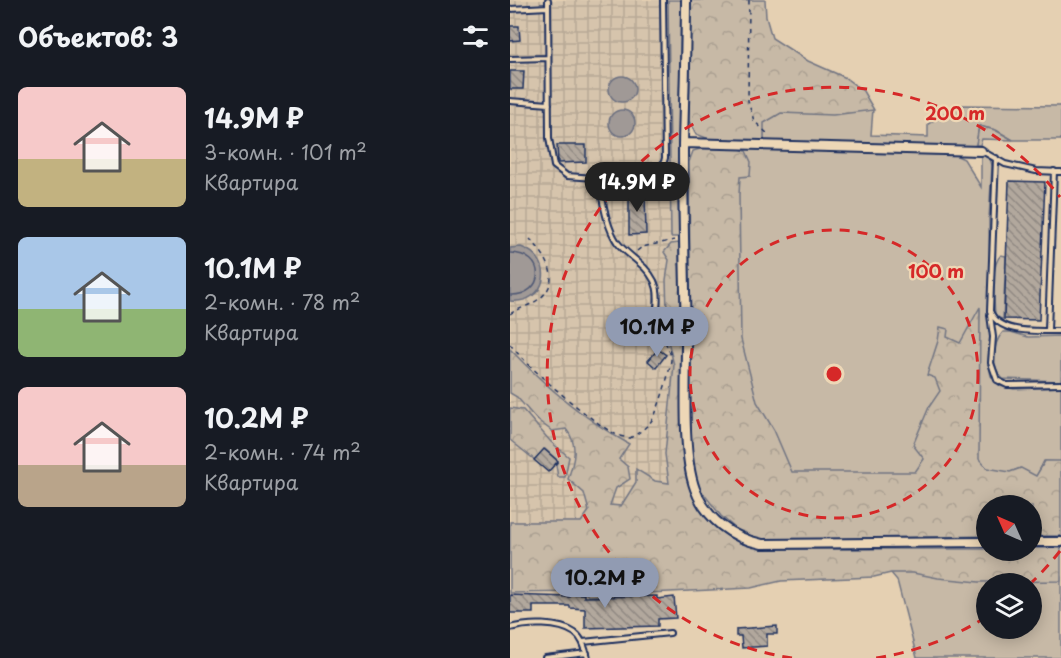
<!DOCTYPE html>
<html lang="ru">
<meta charset="utf-8">
<style>
body{margin:0;font-family:"Playpen Sans",sans-serif;background:#242831;color:#f1f3f6;height:100vh;display:flex;flex-direction:column;font-size:22px;white-space:nowrap}
*{box-sizing:border-box;margin:0}
p{font-size:20px;color:#9ea1a6}
.icon{flex:none;width:33px;height:33px;fill:none;stroke:currentColor;stroke-width:2;stroke-linecap:round;stroke-linejoin:round}
.map{position:relative;flex:1;overflow:hidden}
.details{display:flex;flex-direction:column;background:#171b24;width:510px}
.details>*{flex:none}
.needle{width:39px;rotate:315deg}
.controls{position:absolute;left:466px;top:495px;display:grid;gap:12px}
.controls a{display:grid;place-items:center;width:66px;height:66px;border-radius:50%;background:#171b24;box-shadow:0 3px 15px #0003;font-size:30px}
.price{position:absolute;translate:-50% -51px;padding:0 14px;border-radius:21px;background:#919bb2;color:#111;font-size:20px;line-height:39px;filter:drop-shadow(0 2px 3px #0008)}
.price::after{content:'';position:absolute;left:50%;top:36px;width:18px;height:14px;margin-left:-9px;background:inherit;clip-path:polygon(0 0,100% 0,50% 100%)}
.price.current{background:#222;color:#fff}
ul{padding:0;list-style:none}
li{display:flex;align-items:center;gap:18px;height:150px;padding:0 18px}
li span{display:grid;place-items:center;flex:none;width:168px;height:120px;border-radius:9px;color:#555}
li>.icon{margin-inline-start:auto}
span .icon{width:72px;height:72px;fill:#fffc;stroke-width:1}
li b{font-size:26px}
h2{display:flex;justify-content:space-between;align-items:center;height:72px;padding:0 18px;font-size:26px}
main{display:flex;flex:1;min-height:0}
.map>svg:first-child{display:block}
.industrial{fill:url(#industrial-grid)}
.green{fill:#c7b9a6;stroke:#717482;stroke-width:1.5;fill-rule:evenodd}
.forest{fill:url(#forest-crowns);stroke:#717482;stroke-width:1.5}
.water{fill:#a09996;stroke:#6b6f80;stroke-width:1.5}
.lines{fill:none;stroke-linecap:round;stroke-linejoin:round}
.shore{stroke:#505974;stroke-width:1.5}
.building{fill:url(#building-back-hatch);stroke:#1b2f5e;stroke-width:1.5}
.service-casing{stroke:#1b2f5e;stroke-width:8}
.minor-casing{stroke:#1b2f5e;stroke-width:12}
.path{stroke:#1b2f5e;stroke-width:1.5;stroke-dasharray:4.5 4.5;stroke-linecap:butt}
.service{stroke:#edd7b6;stroke-width:4}
.minor{stroke:#edd7b6;stroke-width:8}
.ring{fill:none;stroke:#d62828;stroke-width:3;stroke-dasharray:10 8}
.centre{fill:#d62828;stroke:#edd7b6;stroke-width:3}
.ring-label{font-size:18px;text-anchor:middle;font-weight:bold;fill:#d62828;stroke:#edd7b6;stroke-width:4.5;stroke-linejoin:round;paint-order:stroke}
</style>
<main>
<section class="details">
<h2>Объектов: 3<svg class="icon" aria-label="filters" viewBox="0 0 24 24"><path d="M4 7h16M4 17h16"/><circle cx="9" cy="7" r="2"/><circle cx="15" cy="17" r="2"/></svg></h2>
<ul>
<li><span style="background:linear-gradient(#f6c9c9 60%,#c2b280 0)"><svg class="icon" aria-label="home" viewBox="0 0 24 24"><path d="M3 11l9-7 9 7M6 9v11h12V9"/></svg></span><div><b>14.9M ₽</b><p>3-комн. · 101 m²</p><p>Квартира</p></div></li>
<li><span style="background:linear-gradient(#a9c7e8 60%,#8fb573 0)"><svg class="icon" aria-label="home" viewBox="0 0 24 24"><path d="M3 11l9-7 9 7M6 9v11h12V9"/></svg></span><div><b>10.1M ₽</b><p>2-комн. · 78 m²</p><p>Квартира</p></div></li>
<li><span style="background:linear-gradient(#f6c9c9 65%,#b9a48a 0)"><svg class="icon" aria-label="home" viewBox="0 0 24 24"><path d="M3 11l9-7 9 7M6 9v11h12V9"/></svg></span><div><b>10.2M ₽</b><p>2-комн. · 74 m²</p><p>Квартира</p></div></li>
</ul>
</section>
<div class="map">
<svg width="551" height="658" viewBox="0 0 551 658">
<defs>
<pattern id="industrial-grid" width="8" height="8" patternUnits="userSpaceOnUse" patternTransform="scale(1.5)"><rect width="8" height="8" fill="#d6c4ac"/><path d="M0 4h8M4 0v8" fill="none" stroke="#b7a996"/></pattern>
<pattern id="forest-crowns" width="20" height="18" patternUnits="userSpaceOnUse" patternTransform="scale(1.5)"><rect width="20" height="18" fill="#c7b9a6"/><path d="M2 6a3 3 0 1 1 6 0M12 15a3 3 0 1 1 6 0" fill="none" stroke="#aa9f91"/></pattern>
<pattern id="building-back-hatch" width="6" height="6" patternUnits="userSpaceOnUse" patternTransform="scale(1.5)"><rect width="6" height="6" fill="#b2a89d"/><path d="M-1 5l2 2M0 0l6 6M5-1l2 2" fill="none" stroke="#908983"/></pattern>
</defs>
<rect width="100%" height="100%" fill="#e5d0b2"/>
<filter id="ink" filterUnits="userSpaceOnUse"><feTurbulence type="fractalNoise" baseFrequency=".0167" numOctaves="2"/><feDisplacementMap in="SourceGraphic" scale="12" xChannelSelector="R" yChannelSelector="G"/><feConvolveMatrix kernelMatrix="1 2 1 2 8 2 1 2 1" color-interpolation-filters="sRGB"/></filter>
<g filter="url(#ink)">
<path class="industrial" d="M0 0H158L161 235 168 434 162 541 0 551Z"/>
<path class="green" d="M158 0H171L168 183 169 237H161Z
M448 105 551 106V140H503L486 130 469 126 466 145 461 147 254 141 253 123 272 112 363 109 361 135 418 137V124Z
M227 148 443 154 454 159 471 187V155C479 156 481 159 482 166L479 219 480 334 478 362 481 376 490 386 504 389 551 387V462L534 461 526 477 510 468 498 473 475 470 467 458V365L470 309 417 464 408 476 280 474 245 403 229 338Z
M491 255 496 256 493 319 488 318 485 314C484 299 480 265 491 255Z
M493 332H501L518 337 551 336V381L493 379C481 368 482 344 493 332Z
M395 569 551 577V658H407L387 580 381 573ZM477 584H522V628H477Z"/>
<path class="forest" d="M181 0H255L256 17 262 38 298 61 334 77 353 91 364 110 323 115 271 113 254 123V141L199 139 186 134 179 121Z
M469 126 485 130 503 140 472 139 470 145H466Z
M193 148H227L236 151 241 162 240 176 230 177 229 195 231 339 247 402 264 430 282 472H405L414 459 403 445 419 407 430 391 425 378 417 375 428 341 430 327 438 329 437 337 450 343 470 307 469 459 477 468 500 472 511 468 526 476 535 461H551V536H522V506H477V536L251 540 226 529 211 516 186 484 183 471 181 437 179 162 183 151Z
M169 243 173 456C178 493 191 525 228 542 236 546 246 547 255 549H477V550H522V548H551V581L469 582 428 578 403 573H381L364 577 271 581 241 588 78 596 75 592 0 593V522H71L79 511 74 493 58 479C64 461 69 445 56 429L42 431 26 419 7 397 0 393V349C35 386 74 419 119 444L109 459 118 467 120 479 106 488 100 505 111 506 126 482V469L145 481 159 483 155 454 164 365 158 341 156 280 159 260 154 252 161 244Z
M0 408 13 410 41 442 59 457 55 477H48L46 465 48 461 35 449 25 460 0 440Z"/>
<path class="water" d="M99 89a13 13 0 1 1 26 0a13 13 0 1 1-26 0Z
M99 123a13 13 0 1 1 26 0a13 13 0 1 1-26 0Z
M11 247C47 259 37 305 0 301V248Z"/>
<g class="lines">
<path class="shore" d="M0 253C37 253 36 296 0 295"/>
</g>
<path class="building" d="M0 26H9L10 40 0 41Z
M0 71H14L13 89H0Z
M47 145H76V162L48 163Z
M499 181 535 182 529 320 494 319Z
M135 190 136 234 119 235V191Z
M148 349 156 355 146 368 138 361Z
M34 449 48 461 38 472 24 460Z
M60 594H74V597L147 596V599L164 597 166 618 148 619V626L75 628V609L60 608V606H23V613H0V595L60 597Z
M267 626V634H257V646L232 648 231 636H226V629Z"/>
<g class="lines">
<defs>
<path id="service" d="M38 0 39 138 44 166 57 176 127 181 141 178 153 165 155 158 153 0
M0 9 38 7
M0 59 38 58
M0 101 39 104
M472 151 495 164 526 171 551 172
M486 158 480 311C490 336 530 330 551 331
M88 178C93 199 95 224 107 242 112 249 120 255 127 261 152 281 149 295 145 324
M480 315 483 337 481 363 487 380 497 385 551 384
M538 330 544 171
M0 628C18 623 49 622 65 633 73 639 75 649 78 658
M73 642 160 633
M35 658 77 653"/>
<path id="minor" d="M176 0C176 48 174 97 173 145 173 212 175 278 176 345 176 384 172 454 185 489 196 519 222 538 252 544L477 542
M173 143 471 151
M522 542H551"/>
</defs>
<use href="#service" class="service-casing"/>
<use href="#minor" class="minor-casing"/>
<path class="path" d="M239 0 238 101 244 121 259 135
M127 251 132 247 165 240
M0 314C9 308 20 306 29 299 53 281 36 255 20 239
M0 344C14 364 85 425 107 435 111 437 116 437 120 438 129 433 136 428 142 420 148 412 162 366 161 357 159 347 153 339 149 331"/>
<use href="#service" class="service"/>
<use href="#minor" class="minor"/>
</g>
</g>
<g class="ring">
<circle cx="324" cy="374" r="144"/>
<path d="M550 551A287 287 0 0 1 522 582M476 617A287 287 0 0 1 366 658M282 658A287 287 0 1 1 550 197"/>
</g>
<circle cx="324" cy="374" r="9" class="centre"/>
<g class="ring-label">
<text x="445" y="120">200 m</text>
<text x="426" y="278">100 m</text>
</g>
</svg>
<div class="controls">
<a><svg class="needle" viewBox="-14 -14 28 28"><path d="M0-13l5 13h-10z" fill="#e53935"/><path d="M0 13l5-13h-10z" fill="#9ea1a6"/></svg></a>
<a><svg class="icon" aria-label="layers" viewBox="0 0 24 24"><path d="M12 4l9 5-9 5-9-5zM3 14l9 5 9-5"/></svg></a>
</div>
<b class="price current" style="left:127px;top:213px">14.9M ₽</b>
<b class="price" style="left:147px;top:358px">10.1M ₽</b>
<b class="price" style="left:95px;top:609px">10.2M ₽</b>
</div>
</main>
